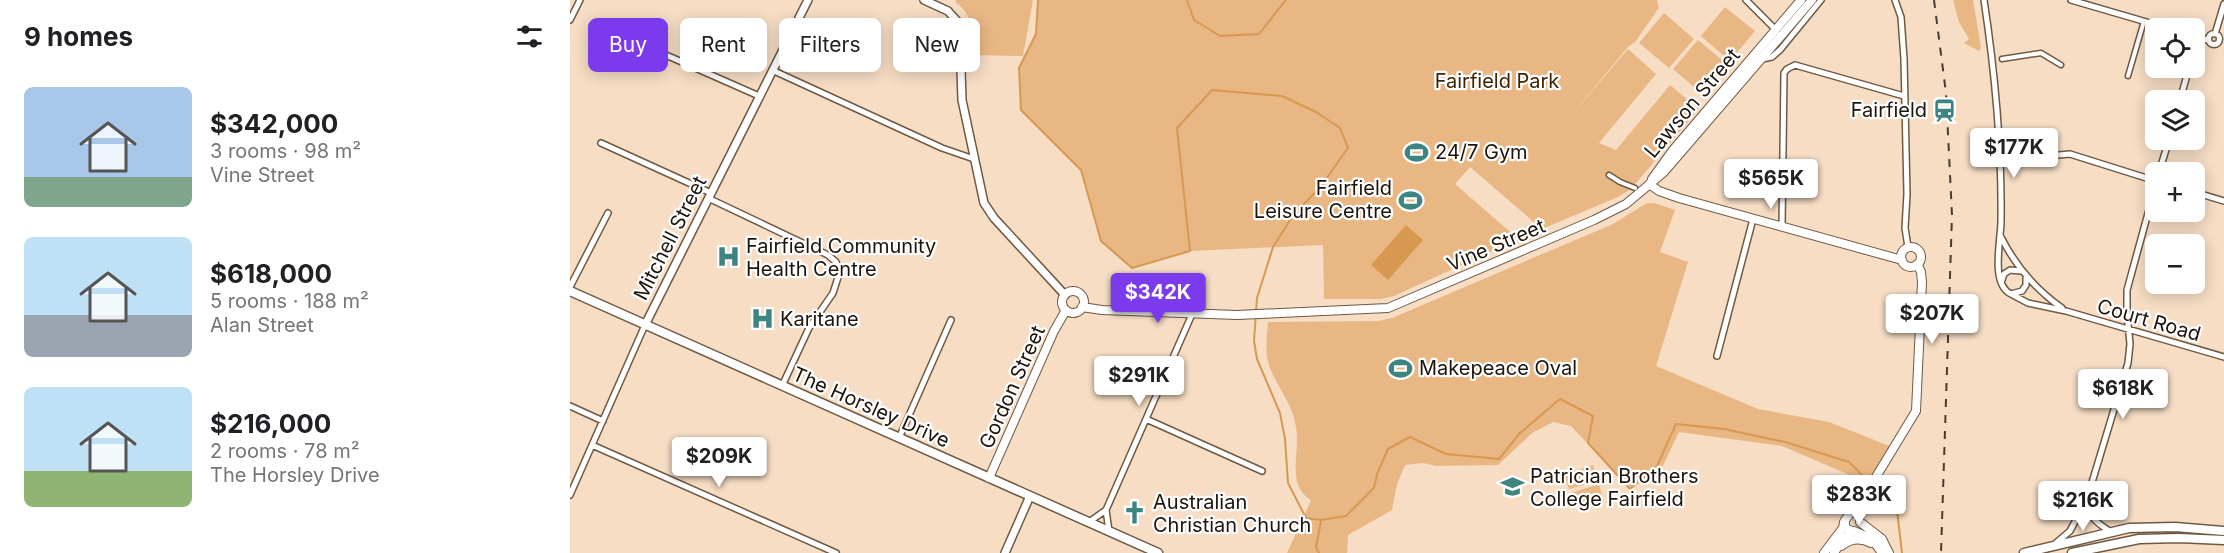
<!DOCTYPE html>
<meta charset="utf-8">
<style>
body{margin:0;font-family:Inter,sans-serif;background:#f2f2f2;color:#202124;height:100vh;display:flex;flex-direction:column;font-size:22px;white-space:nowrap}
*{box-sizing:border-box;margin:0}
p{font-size:20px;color:#757577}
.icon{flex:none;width:33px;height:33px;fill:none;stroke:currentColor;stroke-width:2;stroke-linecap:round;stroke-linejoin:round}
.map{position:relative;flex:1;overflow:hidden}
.side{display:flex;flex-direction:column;background:#fff;width:570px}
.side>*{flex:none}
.banner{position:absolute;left:18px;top:18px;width:570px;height:54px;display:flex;gap:12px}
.buttons{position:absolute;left:1575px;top:18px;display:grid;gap:12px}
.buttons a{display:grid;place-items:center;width:60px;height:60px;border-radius:9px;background:#fff;box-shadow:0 3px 15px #0003;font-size:30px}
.price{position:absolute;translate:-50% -51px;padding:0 14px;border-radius:6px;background:#fff;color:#222;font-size:20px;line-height:39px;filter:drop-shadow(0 2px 3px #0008)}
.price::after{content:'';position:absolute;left:50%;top:36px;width:18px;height:14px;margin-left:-9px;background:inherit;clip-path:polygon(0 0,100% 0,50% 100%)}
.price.current{background:#7c3aed;color:#fff}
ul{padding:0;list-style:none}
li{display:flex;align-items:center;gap:18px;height:150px;padding:0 24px}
li span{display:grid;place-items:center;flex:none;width:168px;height:120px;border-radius:9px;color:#555}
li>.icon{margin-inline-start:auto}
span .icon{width:72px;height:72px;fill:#fffc;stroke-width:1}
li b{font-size:26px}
h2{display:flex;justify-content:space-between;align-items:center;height:72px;padding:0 24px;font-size:26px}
.pill{padding:0 21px;border-radius:9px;background:#fff;box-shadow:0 3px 15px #0003;font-size:21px;line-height:54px}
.pill.current{background:#7c3aed;color:#fff}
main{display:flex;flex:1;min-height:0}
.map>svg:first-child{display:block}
.green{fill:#e9b784}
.water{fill:#d79852}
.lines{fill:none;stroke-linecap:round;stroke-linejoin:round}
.stream{stroke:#d79852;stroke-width:2}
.pedestrian-casing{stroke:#6e5943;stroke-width:7}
.minor-casing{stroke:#6e5943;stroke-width:8}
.tertiary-casing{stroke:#6e5943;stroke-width:10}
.secondary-casing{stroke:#6e5943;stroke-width:10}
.primary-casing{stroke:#6e5943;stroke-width:11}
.pedestrian{stroke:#fff;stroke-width:4}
.minor{stroke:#fff;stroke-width:5}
.tertiary{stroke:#fff;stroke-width:7}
.secondary{stroke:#fff;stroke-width:8}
.primary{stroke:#fff;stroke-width:8}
.rail{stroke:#483c30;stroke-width:2;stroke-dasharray:8 8;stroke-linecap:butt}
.labels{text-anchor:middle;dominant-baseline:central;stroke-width:4.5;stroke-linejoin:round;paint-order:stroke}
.park-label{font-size:20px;fill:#3f2506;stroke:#fff}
.street-label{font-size:20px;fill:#1d140b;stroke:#fff}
.poi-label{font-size:20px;fill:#1d140b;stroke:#fff;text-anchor:start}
</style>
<main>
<section class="side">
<h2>9 homes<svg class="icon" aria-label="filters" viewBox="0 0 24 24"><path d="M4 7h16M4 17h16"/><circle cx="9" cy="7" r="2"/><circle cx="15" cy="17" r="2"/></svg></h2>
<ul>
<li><span style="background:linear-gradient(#a9c7e8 75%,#7fa58c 0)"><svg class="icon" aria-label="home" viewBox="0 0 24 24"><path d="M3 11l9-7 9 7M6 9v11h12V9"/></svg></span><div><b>$342,000</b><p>3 rooms · 98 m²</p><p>Vine Street</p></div></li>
<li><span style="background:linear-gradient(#bfe0f5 65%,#9aa5b1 0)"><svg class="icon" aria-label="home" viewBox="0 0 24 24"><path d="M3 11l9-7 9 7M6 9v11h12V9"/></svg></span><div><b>$618,000</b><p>5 rooms · 188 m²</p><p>Alan Street</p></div></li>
<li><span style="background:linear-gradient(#bfe0f5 70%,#8fb573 0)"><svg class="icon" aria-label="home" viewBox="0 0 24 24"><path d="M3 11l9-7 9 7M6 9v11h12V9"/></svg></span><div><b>$216,000</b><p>2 rooms · 78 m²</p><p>The Horsley Drive</p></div></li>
</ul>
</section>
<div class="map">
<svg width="1654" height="553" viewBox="0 0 1654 553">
<rect width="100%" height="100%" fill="#f6ddc4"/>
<path class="green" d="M386 0H463L453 56 400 55C402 35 405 15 385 2Z
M468 0H1087L1089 8 1065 42 1058 47 999 118 1058 49 1086 74 1029 143 1046 150 1100 85 1129 109 1061 189 1048 197 972 229 900 167 885 184 946 237V240L824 296 811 299H754L753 245 620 251 562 268 531 241 511 170 451 110 449 68 466 34Z
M1383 0H1403L1411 48 1409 51 1394 43 1399 39 1389 22Z
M1155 7 1185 31 1160 61 1131 36Z
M1094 13 1124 39 1099 68 1069 43Z
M1128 40 1157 64 1132 94 1103 69Z
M1077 203H1084L1105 210 1090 252 1118 262 1086 366 1188 409 1259 422 1322 447 1291 496 1282 476 1212 446 1109 432 1091 470 1060 489 1001 426 983 422 962 433 928 465 866 466 853 463 835 465 827 484 822 510 778 535 777 553H717L741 500C715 483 731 454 726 427 723 405 708 388 700 368 694 354 697 337 698 322L808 321 822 318 1043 224Z
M1023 465 1028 481 999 489 994 474Z
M1029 484 1033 499 1005 507 1001 493Z"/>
<path class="water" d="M836 225 853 240 818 280 801 265Z"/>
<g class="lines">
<path class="stream" d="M468 0 466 34 449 68 451 110 511 170 531 241 562 268 620 251 607 128 642 90 712 96 746 112 770 128 778 148 751 186 722 217 703 247 687 298 684 341 687 359 710 413 715 439 718 483 736 518 751 520 776 516 804 488 807 474 818 449 840 437 876 454 929 459 950 433 990 399 1023 416 1018 443 1060 489 1087 466 1106 424 1154 429 1215 442 1279 462 1299 482
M617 0 624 20 650 36 689 34 716 0
M1303 486 1327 510 1332 553
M749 553 746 547 751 521"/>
<defs>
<path id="pedestrian" d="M1432 59 1471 53 1491 65
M1558 76 1574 21
M1039 175 1050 182 1065 188"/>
<path id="minor" d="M1176 0 1205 29
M1325 0 1331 17 1334 59 1337 194 1335 228 1338 247
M1414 0C1425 73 1432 147 1431 221 1431 240 1420 284 1441 294L1452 291 1456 285V277
M1501 0 1597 28
M0 20 10 0
M1638.5 39a5.5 5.5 0 1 1 11 0a5.5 5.5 0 1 1-11 0Z
M1645 34 1654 4
M1624 37 1638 40
M80 48 189 96
M1624 48 1628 38
M1192 59 1202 57 1210 50 1251 0
M202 70 372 148 404 159
M1610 100 1619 68
M31 143 141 193
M1431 160 1500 154 1586 181
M1589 172 1599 140
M1624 192 1654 201
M138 198 258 255 266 262 270 271 263 293 239 328 212 386
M1212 227 1214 73 1217 69 1225 65 1334 96
M1431 237C1446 267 1465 289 1492 308
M1432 280 1434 274 1440 270 1450 271
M0 287 38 213
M1441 294 1458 303 1496 311 1654 357
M1147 356 1183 219
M0 406 33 421
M576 419 692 471
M329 438 381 320
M22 445 266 553
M0 495 75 325
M1517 500C1519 518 1527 523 1541 532
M519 522 536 510
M539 531 536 510 623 312
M1486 543 1500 531 1517 499 1558 363 1560 344 1557 313V290L1586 184"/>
<path id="tertiary" d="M354 0 378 11 387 21 390 38 392 100 414 203 424 218 495 295
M75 325 238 0
M435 553 460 496"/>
<path id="secondary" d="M1082 179 1103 150 1231 0
M1079 184 1089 191 1109 198 1332 260
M1331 257a10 10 0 1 1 20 0a10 10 0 1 1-20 0Z
M492 302a11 11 0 1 1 22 0a11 11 0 1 1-22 0Z
M512 307 532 310 667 315 818 308 1024 220 1056 204 1094 172 1242 0
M419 478 484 331 496 310
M1290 522 1312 539 1319 553
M1282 531 1275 528V520L1295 495 1346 411 1352 282 1351 272 1347 264
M1271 546C1280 539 1290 537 1301 543
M1254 553 1273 528 1274 522
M1264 553 1272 540 1284 531 1302 539 1312 553"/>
<path id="primary" d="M0 291 588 553
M1454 553 1559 528 1605 527 1654 531
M1502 553 1569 539 1609 538 1654 540"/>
</defs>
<use href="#pedestrian" class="pedestrian-casing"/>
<use href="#minor" class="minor-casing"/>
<use href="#tertiary" class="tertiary-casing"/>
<use href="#secondary" class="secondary-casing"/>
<use href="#primary" class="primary-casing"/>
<use href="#pedestrian" class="pedestrian"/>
<use href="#minor" class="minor"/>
<use href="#tertiary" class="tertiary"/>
<use href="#secondary" class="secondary"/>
<use href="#primary" class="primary"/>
<path class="rail" d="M1364 0 1376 93 1382 215 1371 553"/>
</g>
<defs>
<symbol id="station-bare" viewBox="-9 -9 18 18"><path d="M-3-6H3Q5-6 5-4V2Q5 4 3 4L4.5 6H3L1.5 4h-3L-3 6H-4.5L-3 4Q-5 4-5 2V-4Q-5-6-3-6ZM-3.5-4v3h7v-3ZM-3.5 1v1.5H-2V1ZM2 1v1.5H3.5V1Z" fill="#3d8581" stroke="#fff" stroke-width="2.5" paint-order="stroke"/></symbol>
<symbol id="stadium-bare" viewBox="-9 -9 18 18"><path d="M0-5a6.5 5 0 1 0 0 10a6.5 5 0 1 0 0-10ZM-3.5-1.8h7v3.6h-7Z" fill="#3d8581" stroke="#fff" stroke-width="2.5" paint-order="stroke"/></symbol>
<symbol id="hospital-bare" viewBox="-9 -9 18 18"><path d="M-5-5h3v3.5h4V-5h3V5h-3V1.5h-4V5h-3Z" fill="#3d8581" stroke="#fff" stroke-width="2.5" paint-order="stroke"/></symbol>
<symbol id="school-bare" viewBox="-9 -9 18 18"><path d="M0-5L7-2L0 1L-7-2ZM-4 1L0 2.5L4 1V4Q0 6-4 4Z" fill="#3d8581" stroke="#fff" stroke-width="2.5" paint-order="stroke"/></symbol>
<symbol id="church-bare" viewBox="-9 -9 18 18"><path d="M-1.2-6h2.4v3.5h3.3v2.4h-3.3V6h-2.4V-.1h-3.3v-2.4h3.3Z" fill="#3d8581" stroke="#fff" stroke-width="2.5" paint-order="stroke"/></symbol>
</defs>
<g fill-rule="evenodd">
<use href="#station-bare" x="1358" y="94" width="33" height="33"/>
<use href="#stadium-bare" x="830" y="136" width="33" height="33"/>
<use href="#stadium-bare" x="824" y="184" width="33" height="33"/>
<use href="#hospital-bare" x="142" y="240" width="33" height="33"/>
<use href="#hospital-bare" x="176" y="302" width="33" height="33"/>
<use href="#stadium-bare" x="814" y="352" width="33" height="33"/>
<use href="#school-bare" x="926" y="470" width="33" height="33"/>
<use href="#church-bare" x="548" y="496" width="33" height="33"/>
</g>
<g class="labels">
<g class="park-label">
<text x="927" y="81">Fairfield Park</text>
</g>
<g class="street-label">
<text transform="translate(1122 103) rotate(-50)">Lawson Street</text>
<text transform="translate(100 238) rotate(-63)">Mitchell Street</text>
<text transform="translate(926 245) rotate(-23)">Vine Street</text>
<text transform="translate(1579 320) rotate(16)">Court Road</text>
<text transform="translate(442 387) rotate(-66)">Gordon Street</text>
<text transform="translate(301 407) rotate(24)">The Horsley Drive</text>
</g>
<g class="poi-label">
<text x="1357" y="110" text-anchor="end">Fairfield</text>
<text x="865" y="152">24/7 Gym</text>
<text x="822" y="188" text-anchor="end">Fairfield<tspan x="822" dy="23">Leisure Centre</tspan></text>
<text x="176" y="246">Fairfield Community<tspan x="176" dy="23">Health Centre</tspan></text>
<text x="210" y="319">Karitane</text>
<text x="849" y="368">Makepeace Oval</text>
<text x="960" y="476">Patrician Brothers<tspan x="960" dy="23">College Fairfield</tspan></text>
<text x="583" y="502">Australian<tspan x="583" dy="23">Christian Church</tspan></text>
</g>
</g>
</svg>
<div class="buttons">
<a><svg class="icon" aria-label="locate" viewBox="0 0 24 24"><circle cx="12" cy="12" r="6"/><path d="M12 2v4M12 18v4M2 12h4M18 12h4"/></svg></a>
<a><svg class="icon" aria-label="layers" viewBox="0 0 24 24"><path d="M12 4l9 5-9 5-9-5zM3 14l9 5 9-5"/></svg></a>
<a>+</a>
<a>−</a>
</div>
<b class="price" style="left:1444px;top:179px">$177K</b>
<b class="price" style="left:1201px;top:210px">$565K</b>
<b class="price current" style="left:588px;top:324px">$342K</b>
<b class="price" style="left:1362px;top:345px">$207K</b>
<b class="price" style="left:569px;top:407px">$291K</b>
<b class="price" style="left:1553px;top:420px">$618K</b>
<b class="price" style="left:149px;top:488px">$209K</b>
<b class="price" style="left:1289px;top:526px">$283K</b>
<b class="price" style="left:1513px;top:532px">$216K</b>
<div class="banner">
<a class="pill current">Buy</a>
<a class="pill">Rent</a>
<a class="pill">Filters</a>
<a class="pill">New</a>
</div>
</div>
</main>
